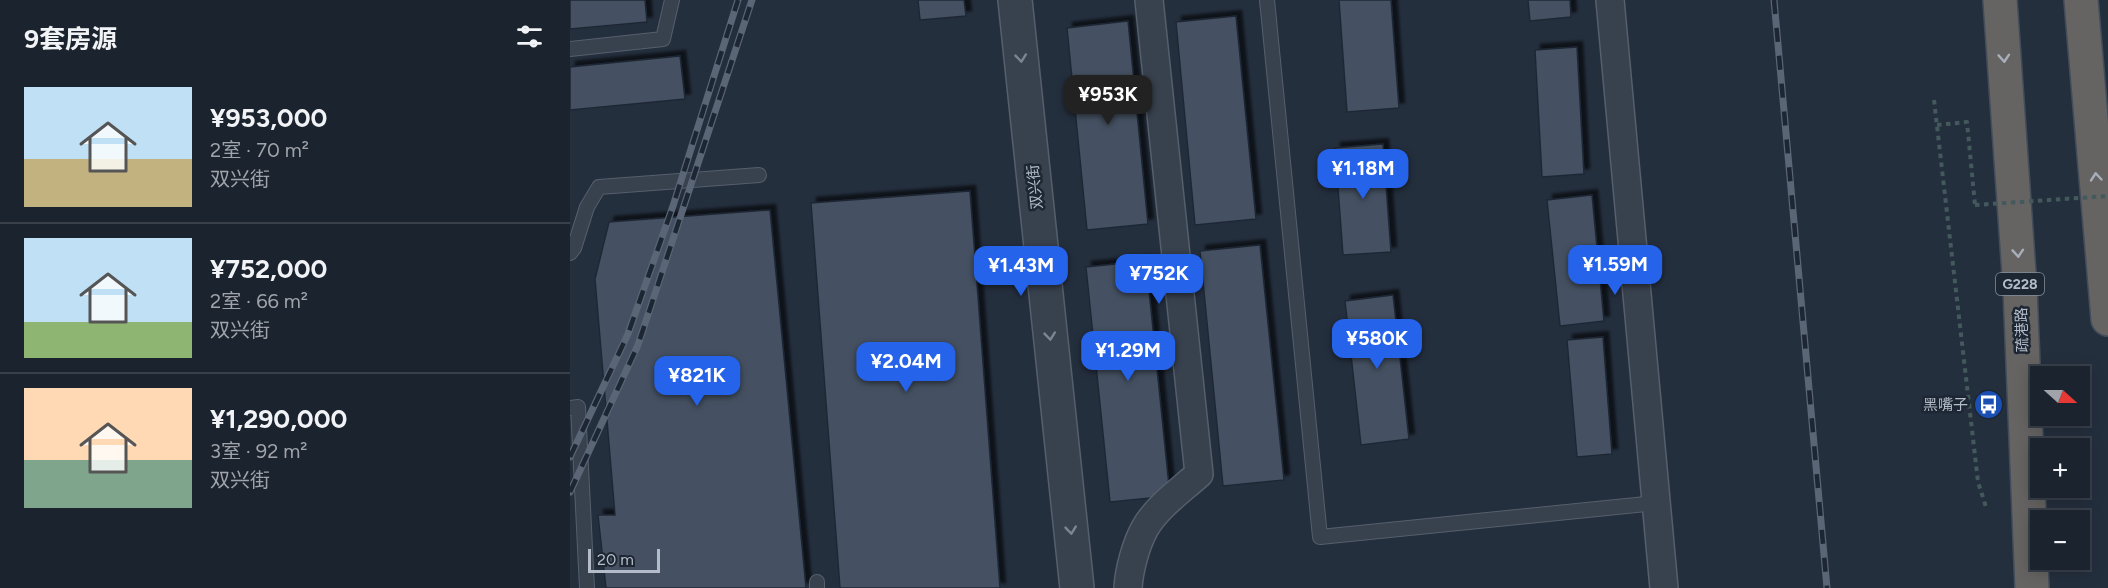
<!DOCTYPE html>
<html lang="zh">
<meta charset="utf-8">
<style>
body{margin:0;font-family:Figtree,"Noto Sans SC",sans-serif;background:#242b36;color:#f1f3f6;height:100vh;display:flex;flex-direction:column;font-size:22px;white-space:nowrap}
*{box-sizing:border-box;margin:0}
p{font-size:20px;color:#a0a4aa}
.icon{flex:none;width:33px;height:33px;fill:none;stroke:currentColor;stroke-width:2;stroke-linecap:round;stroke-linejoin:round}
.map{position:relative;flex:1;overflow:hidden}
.drawer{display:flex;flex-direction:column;background:#1b232e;width:570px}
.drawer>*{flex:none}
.needle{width:39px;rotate:111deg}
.buttons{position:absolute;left:1460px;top:366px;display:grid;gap:12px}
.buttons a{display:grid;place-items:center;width:60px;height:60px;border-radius:0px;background:#1b232e;box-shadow:0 3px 15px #0003,0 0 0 2px #39404a;font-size:30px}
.scale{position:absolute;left:18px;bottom:15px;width:72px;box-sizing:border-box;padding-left:6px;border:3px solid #b4bcc9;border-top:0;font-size:16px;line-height:21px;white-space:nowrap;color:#b4bcc9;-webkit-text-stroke:4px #1d2633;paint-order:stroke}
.price{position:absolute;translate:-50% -51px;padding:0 14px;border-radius:12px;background:#2563eb;color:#fff;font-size:20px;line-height:39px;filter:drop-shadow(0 2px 3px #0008)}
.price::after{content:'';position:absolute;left:50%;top:36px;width:18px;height:14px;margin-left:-9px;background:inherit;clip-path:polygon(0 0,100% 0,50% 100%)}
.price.on{background:#222;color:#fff}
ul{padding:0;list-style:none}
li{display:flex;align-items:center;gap:18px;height:150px;padding:0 24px}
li+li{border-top:2px solid #39404a}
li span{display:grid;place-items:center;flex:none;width:168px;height:120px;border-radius:0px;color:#555}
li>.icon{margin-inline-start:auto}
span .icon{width:72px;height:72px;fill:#fffc;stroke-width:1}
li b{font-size:26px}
h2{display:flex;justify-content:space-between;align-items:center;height:72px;padding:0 24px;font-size:26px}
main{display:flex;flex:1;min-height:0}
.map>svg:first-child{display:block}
.building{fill:#455162;stroke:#1f2835;stroke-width:1.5;filter:url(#shadow)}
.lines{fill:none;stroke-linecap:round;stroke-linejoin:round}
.service-casing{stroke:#565f6c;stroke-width:16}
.minor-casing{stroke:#565f6c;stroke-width:30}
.tertiary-casing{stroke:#565f6c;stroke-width:36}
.trunk-casing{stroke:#434c59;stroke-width:36}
.path{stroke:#44595c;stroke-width:4;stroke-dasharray:4.5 4.5;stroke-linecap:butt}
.service{stroke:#38414e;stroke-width:14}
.minor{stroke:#38414e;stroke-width:27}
.tertiary{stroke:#38414e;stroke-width:33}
.trunk{stroke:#656462;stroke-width:33}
.rail-casing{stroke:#5a6575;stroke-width:7}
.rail{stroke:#1d2633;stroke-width:4.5;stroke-dasharray:14;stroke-linecap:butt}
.path-bridge{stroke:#44595c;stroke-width:4;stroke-dasharray:4.5 4.5;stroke-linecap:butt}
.oneway{stroke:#7c8592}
.oneway2{stroke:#a8afba}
.labels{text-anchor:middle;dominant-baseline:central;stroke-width:5;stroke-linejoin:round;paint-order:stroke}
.shield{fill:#1d2633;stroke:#878f9c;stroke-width:1.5}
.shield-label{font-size:14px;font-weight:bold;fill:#b4bcc9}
.street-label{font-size:15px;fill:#b4bcc9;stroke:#1d2633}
.poi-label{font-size:15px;fill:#b4bcc9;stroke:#1d2633;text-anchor:end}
</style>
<main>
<section class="drawer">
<h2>9套房源<svg class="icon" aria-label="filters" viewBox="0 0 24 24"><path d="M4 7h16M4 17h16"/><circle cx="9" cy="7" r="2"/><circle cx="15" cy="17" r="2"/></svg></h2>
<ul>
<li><span style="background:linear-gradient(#bfe0f5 60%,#c2b280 0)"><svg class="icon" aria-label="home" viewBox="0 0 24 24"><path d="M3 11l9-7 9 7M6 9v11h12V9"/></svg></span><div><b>¥953,000</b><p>2室 · 70 m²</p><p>双兴街</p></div></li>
<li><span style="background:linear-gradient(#bfe0f5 70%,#8fb573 0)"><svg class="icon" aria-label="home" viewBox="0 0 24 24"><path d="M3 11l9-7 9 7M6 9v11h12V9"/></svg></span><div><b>¥752,000</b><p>2室 · 66 m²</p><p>双兴街</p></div></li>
<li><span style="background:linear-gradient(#ffd9b3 60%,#7fa58c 0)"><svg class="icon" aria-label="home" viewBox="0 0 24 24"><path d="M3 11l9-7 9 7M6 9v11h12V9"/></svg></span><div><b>¥1,290,000</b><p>3室 · 92 m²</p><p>双兴街</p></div></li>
</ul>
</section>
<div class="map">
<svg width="1538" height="588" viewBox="0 0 1538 588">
<defs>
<filter id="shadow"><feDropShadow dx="5.5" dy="-5.5" stdDeviation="1.5" flood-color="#0009"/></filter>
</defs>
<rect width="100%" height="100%" fill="#242f3e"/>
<path class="building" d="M0 0H75L77 22 0 29Z
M348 0H394L396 16 350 20Z
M769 0H821L829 108 777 112Z
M958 0H1000L1001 17 960 21Z
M666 16 686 219 625 225 606 22Z
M558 21 578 224 517 230 497 28Z
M1007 47 1014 174 972 177 965 50Z
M110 56 115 99 0 110V67Z
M813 144 821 252 773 255 765 148Z
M400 191 430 588H270L241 203Z
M1022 195 1034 321 990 326 977 200Z
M200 210 236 588H36L28 515H45L25 279 39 222Z
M690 245 714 480 653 486 630 251Z
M576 261 600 496 540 502 516 267Z
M823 295 839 439 791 445 775 301Z
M1033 337 1042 454 1007 457 997 340Z"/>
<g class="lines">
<defs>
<path id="service" d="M697 0 750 537 1086 503
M0 49 93 39 102 0
M0 253 4 248 17 207 29 187 189 175
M0 408 8 407 17 588
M247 582V588"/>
<path id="minor" d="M1040 0 1094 588
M558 588C559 570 566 544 575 528 587 507 611 490 629 474L579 0"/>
<path id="tertiary" d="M445 0 507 588"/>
<path id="trunk" d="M1430 0 1450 288 1462 588
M1511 0 1538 319"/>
</defs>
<use href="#service" class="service-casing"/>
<use href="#minor" class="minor-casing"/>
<use href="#tertiary" class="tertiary-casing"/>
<use href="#trunk" class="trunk-casing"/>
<path class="path" d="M1364 100 1408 482 1416 507
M1367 125 1397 122 1405 205"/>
<use href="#service" class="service"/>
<use href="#minor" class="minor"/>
<use href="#tertiary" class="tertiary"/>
<use href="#trunk" class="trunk"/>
<defs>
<path id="rail" d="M1204 0 1257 588
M0 457 58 334 103 206 168 0
M0 492 68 345 182 0"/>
</defs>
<use href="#rail" class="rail-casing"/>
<use href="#rail" class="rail"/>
<path class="path-bridge" d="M1405 205 1538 196"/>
</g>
<defs><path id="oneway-chevron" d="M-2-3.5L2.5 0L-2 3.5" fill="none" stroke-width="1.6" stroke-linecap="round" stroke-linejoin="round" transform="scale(1.5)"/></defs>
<g class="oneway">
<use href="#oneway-chevron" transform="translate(451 58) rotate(84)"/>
<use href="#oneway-chevron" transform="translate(480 336) rotate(84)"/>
<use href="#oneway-chevron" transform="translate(501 530) rotate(84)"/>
</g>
<g class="oneway2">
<use href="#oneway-chevron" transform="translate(1434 58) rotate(86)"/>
<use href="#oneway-chevron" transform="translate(1526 177) rotate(-95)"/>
<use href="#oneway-chevron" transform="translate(1448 253) rotate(86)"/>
</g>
<defs>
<symbol id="bus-disc" viewBox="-11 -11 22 22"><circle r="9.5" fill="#1a4fb4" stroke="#1d2633"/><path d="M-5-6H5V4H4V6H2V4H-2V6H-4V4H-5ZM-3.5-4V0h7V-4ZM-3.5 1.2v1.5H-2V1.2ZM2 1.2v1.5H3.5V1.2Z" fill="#fff"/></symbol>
</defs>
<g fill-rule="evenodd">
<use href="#bus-disc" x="1402" y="388" width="33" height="33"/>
</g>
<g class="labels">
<rect class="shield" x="1426" y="273" width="48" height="22" rx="4.5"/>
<g class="shield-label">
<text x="1450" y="284">G228</text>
</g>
<g class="street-label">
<text transform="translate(465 187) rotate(-96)">双兴街</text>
<text transform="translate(1452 330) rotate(-92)">疏港路</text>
</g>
<g class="poi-label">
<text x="1398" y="405">黑嘴子</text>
</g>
</g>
</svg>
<div class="buttons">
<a><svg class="needle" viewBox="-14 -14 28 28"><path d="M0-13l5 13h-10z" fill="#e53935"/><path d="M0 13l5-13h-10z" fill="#a0a4aa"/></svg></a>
<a>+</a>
<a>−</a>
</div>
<div class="scale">20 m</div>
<b class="price on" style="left:538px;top:126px">¥953K</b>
<b class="price" style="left:793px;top:200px">¥1.18M</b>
<b class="price" style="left:1045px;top:296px">¥1.59M</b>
<b class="price" style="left:451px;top:297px">¥1.43M</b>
<b class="price" style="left:589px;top:305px">¥752K</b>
<b class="price" style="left:807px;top:370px">¥580K</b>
<b class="price" style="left:558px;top:382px">¥1.29M</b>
<b class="price" style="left:336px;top:393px">¥2.04M</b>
<b class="price" style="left:127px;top:407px">¥821K</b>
</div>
</main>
